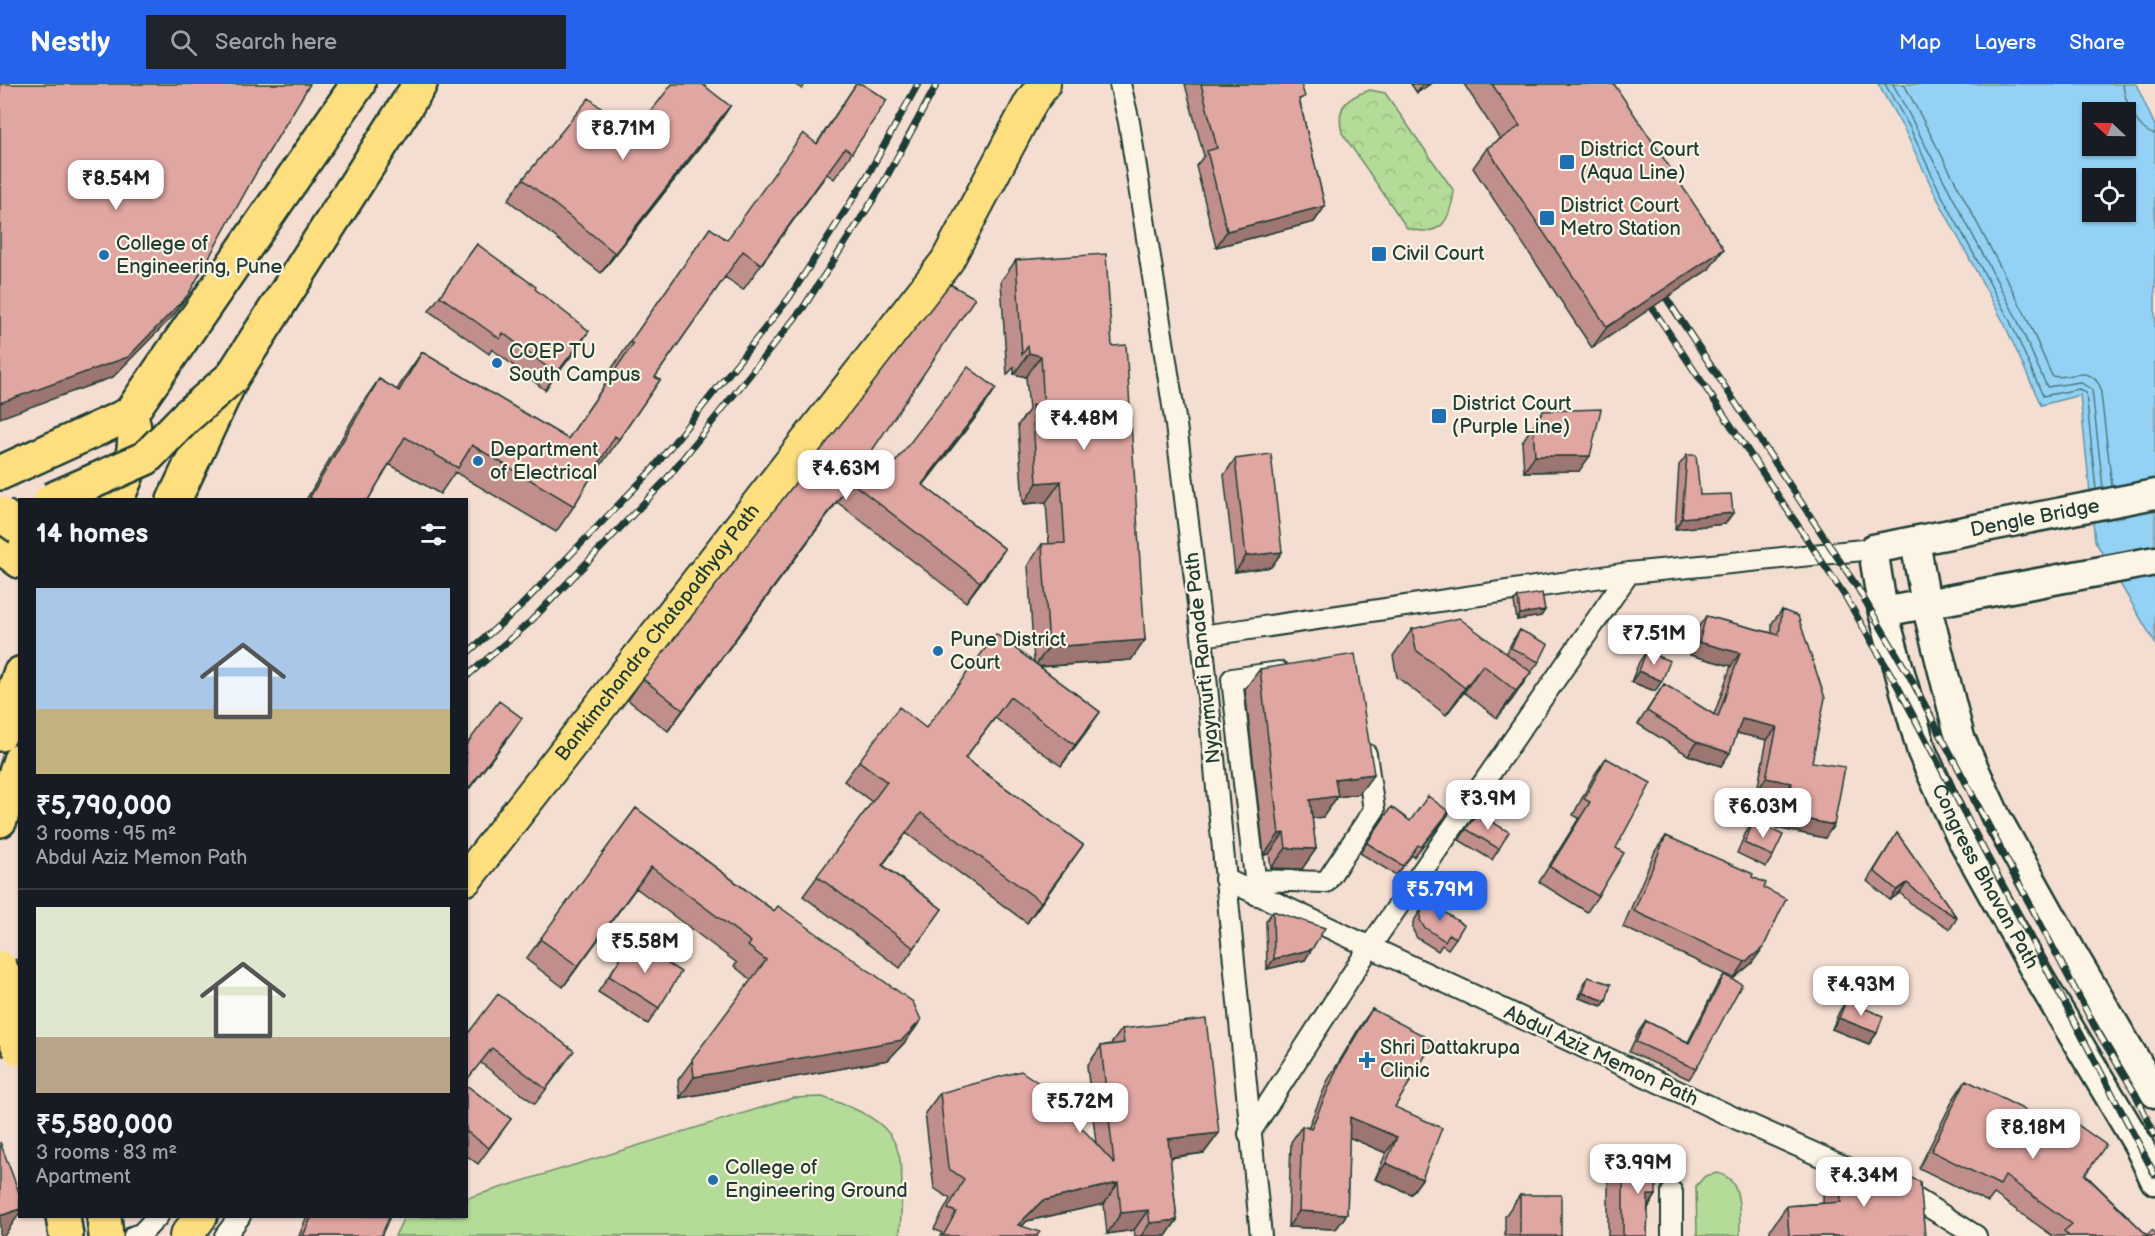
<!DOCTYPE html>
<meta charset="utf-8">
<style>
body{margin:0;font-family:"Balsamiq Sans",sans-serif;background:#20242c;color:#f1f3f6;height:100vh;display:flex;flex-direction:column;font-size:22px;white-space:nowrap}
*{box-sizing:border-box;margin:0}
p{font-size:20px;color:#9ea1a6}
.icon{flex:none;width:33px;height:33px;fill:none;stroke:currentColor;stroke-width:2;stroke-linecap:round;stroke-linejoin:round}
.map{position:relative;flex:1;overflow:hidden}
.side{position:absolute;left:18px;top:414px;width:450px;height:720px;display:flex;flex-direction:column;background:#171b24;border-radius:0px;box-shadow:0 2px 4px #0004}
.side>*{flex:none}
.needle{width:39px;rotate:292deg}
.fabs{position:absolute;left:2082px;top:18px;display:grid;gap:12px}
.fabs a{display:grid;place-items:center;width:54px;height:54px;border-radius:0px;background:#171b24;box-shadow:0 2px 4px #0004;font-size:30px}
.price{position:absolute;translate:-50% -51px;padding:0 14px;border-radius:12px;background:#fff;color:#222;font-size:20px;line-height:39px;filter:drop-shadow(0 2px 3px #0008)}
.price::after{content:'';position:absolute;left:50%;top:36px;width:18px;height:14px;margin-left:-9px;background:inherit;clip-path:polygon(0 0,100% 0,50% 100%)}
.price.selected{background:#2563eb;color:#fff}
ul{padding:0;list-style:none}
li{display:grid;align-content:center;gap:12px;height:318px;padding:0 18px}
li+li{border-top:2px solid #363941}
li span{display:grid;place-items:center;height:186px;border-radius:0px;color:#555}
li>.icon{margin-inline-start:auto}
span .icon{width:108px;height:108px;fill:#fffc;stroke-width:1}
li b{font-size:26px}
h2{display:flex;justify-content:space-between;align-items:center;height:72px;padding:0 18px;font-size:26px}
header{display:flex;align-items:center;gap:36px;box-sizing:border-box;height:84px;padding:0 30px;background:#2563eb;color:#fff}
header strong{font-size:28px}
nav{display:flex;gap:33px;margin-inline-start:auto;font-size:21px}
.search{width:420px;height:54px;background:#20242c;display:flex;align-items:center;gap:15px;box-sizing:border-box;padding:0 21px;border-radius:0px;color:#9ea1a6;font-size:22px}
.map>svg:first-child{display:block}
.grass{fill:#b4db97;stroke:#6a8c66;stroke-width:1.5}
.forest{fill:url(#forest-crowns);stroke:#6a8c66;stroke-width:1.5}
.water{fill:#94d2f5;stroke:#6596a8;stroke-width:1.5;fill-rule:evenodd}
.lines{fill:none;stroke-linecap:round;stroke-linejoin:round}
.shore{stroke:#4e7981;stroke-width:1.5}
.street-casing{stroke:#1f3d34;stroke-width:24}
.secondary-casing{stroke:#1f3d34;stroke-width:33}
.primary-casing{stroke:#1f3d34;stroke-width:36}
.highway-casing{stroke:#1f3d34;stroke-width:38}
.street{stroke:#fcf5e5;stroke-width:20}
.secondary{stroke:#fcf5e5;stroke-width:28}
.primary{stroke:#fedf80;stroke-width:32}
.highway{stroke:#fedf80;stroke-width:33}
.rail-casing{stroke:#1f3d34;stroke-width:7}
.rail{stroke:#fcf5e5;stroke-width:4.5;stroke-dasharray:14;stroke-linecap:butt}
.highway-bridge-casing{stroke:#1f3d34;stroke-width:38;stroke-linecap:butt}
.highway-bridge{stroke:#fedf80;stroke-width:33}
.wall{fill:#c18f8b;stroke:#1f3d34;stroke-width:1.5}
.shaded-wall{fill:#9d7471;stroke:#1f3d34;stroke-width:1.5}
.building{fill:#e0a6a2;stroke:#1f3d34;stroke-width:1.5}
.poi-dot{fill:#1f6fb2;stroke:#fcf5e5;stroke-width:2}
.labels{text-anchor:middle;dominant-baseline:central;stroke-width:4.5;stroke-linejoin:round;paint-order:stroke}
.poi-label{font-size:20px;fill:#1f3d34;stroke:#fcf5e5;text-anchor:start}
.street-label{font-size:20px;fill:#1f3d34;stroke:#fcf5e5}
</style>
<header>
<strong>Nestly</strong>
<div class="search"><svg class="icon" aria-label="search" viewBox="0 0 24 24"><circle cx="10" cy="10" r="6"/><path d="M15 15l6 6"/></svg>Search here</div>
<nav><a>Map</a><a>Layers</a><a>Share</a></nav>
</header>
<div class="map">
<svg width="2155" height="1152" viewBox="0 0 2155 1152">
<defs>
<pattern id="forest-crowns" width="20" height="18" patternUnits="userSpaceOnUse" patternTransform="scale(1.5)"><rect width="20" height="18" fill="#b4db97"/><path d="M2 6a3 3 0 1 1 6 0M12 15a3 3 0 1 1 6 0" fill="none" stroke="#9abd83"/></pattern>
</defs>
<rect width="100%" height="100%" fill="#f4ddd1"/>
<filter id="ink" filterUnits="userSpaceOnUse"><feTurbulence type="fractalNoise" baseFrequency=".0167" numOctaves="2"/><feDisplacementMap in="SourceGraphic" scale="12" xChannelSelector="R" yChannelSelector="G"/><feConvolveMatrix kernelMatrix="1 2 1 2 8 2 1 2 1" color-interpolation-filters="sRGB"/></filter>
<g filter="url(#ink)">
<path class="grass" d="M822 1013C913 1041 903 1070 900 1152H395L404 1133 466 1132 467 1114 793 1014Z
M1717 1089C1744 1094 1739 1131 1740 1152H1697L1696 1102 1705 1092Z"/>
<path class="forest" d="M1370 6 1385 9 1454 107C1450 138 1441 154 1407 144L1342 49C1336 23 1345 14 1370 6Z"/>
<path class="water" d="M1878 0H2136L2155 42V559L2095 457 2080 311 2041 321 2004 239 1935 110 1904 45ZM2092 28H2126V62H2092ZM2092 94H2126V128H2092Z"/>
<g class="lines">
<path class="shore" d="M1885 0 1909 42 1940 108 2010 237 2043 312 2079 305 2086 309 2096 406
M1893 0 2016 233 2047 303 2080 298 2092 306 2103 404
M1904 0 2025 230 2052 292C2071 297 2087 279 2100 302L2112 402
M2123 0C2124 15 2138 49 2155 50"/>
<defs>
<path id="street" d="M1120 0 1129 38 1176 341 1202 552 1261 1152
M1202 552 1629 489 1873 465
M1225 795 1737 1035 1913 1113 1976 1152
M1256 796 1326 798 1374 726 1366 670
M1257 811 1232 595 1279 588
M1249 1050 1369 864 1629 489
M134 1152 141 1150 158 1132
M225 1152 240 1132
M1672 1152V1108"/>
<g id="secondary">
<path id="s1" d="M2155 410 1873 465 1883 528 1922 668 1960 751 2041 897 2138 1060 2155 1096"/>
<path d="M1915 457 1926 520 1960 654 1996 733 2076 876 2155 1009"/>
<path d="M1883 528 2155 477"/>
</g>
<g id="primary">
<path id="s2" d="M466 795 947 177 1031 18 1044 0"/>
<path d="M186 1152 201 1132"/>
</g>
<path id="highway" d="M130 330 358 0
M0 389 130 330
M116 416C129 388 142 359 130 330
M174 416 232 293 420 0
M0 462 20 477
M0 650 20 590
M0 736 20 676
M63 1132 66 1152
M104 1132 106 1152"/>
</defs>
<use href="#street" class="street-casing"/>
<use href="#secondary" class="secondary-casing"/>
<use href="#primary" class="primary-casing"/>
<use href="#highway" class="highway-casing"/>
<use href="#street" class="street"/>
<use href="#secondary" class="secondary"/>
<use href="#primary" class="primary"/>
<use href="#highway" class="highway"/>
<defs>
<path id="rail" d="M1657 200 1857 503 1909 591 2096 945 2135 1009 2155 1051
M1643 210 1845 512 1897 601 2155 1091
M466 570 518 525 652 386 789 214 865 96 918 0
M466 593 530 538 665 397 803 224 880 105 937 0
M0 917 20 905
M0 937 20 925"/>
</defs>
<use href="#rail" class="rail-casing"/>
<use href="#rail" class="rail"/>
<defs>
<path id="highway-bridge" d="M51 416 146 374 185 334 232 293
M0 430 20 444
M0 884 20 918
M0 924 20 965"/>
</defs>
<use href="#highway-bridge" class="highway-bridge-casing"/>
<use href="#highway-bridge" class="highway-bridge"/>
</g>
<path class="wall" d="M794 0H805L802 5Z
M856 0 852 69 834 95 827 90 743 206 725 193 655 293 660 296 601 381 599 379 574 422 556 448 455 388 440 410 389 380 368 416H306L361 321 379 295 397 306 404 294 422 268 568 355 615 286 612 284 710 144 727 156 817 59Z
M1185 0H1301L1300 19 1325 122 1314 138 1216 163 1196 82 1204 72Z
M1411 0H1430L1417 9Z
M1464 0H1614L1709 185 1592 264 1473 84 1487 64 1500 55Z
M730 22 716 43 601 189 508 116 523 95 633 51Z
M477 160 535 205 578 263 545 306 492 265 489 270 429 227Z
M1016 176 1112 262 1145 556 1131 576 1040 583 1100 628 1061 682 995 634 965 674 1083 761 1027 839 906 749 883 781 942 825 900 884 803 812 872 718 844 697 859 677 926 644 1034 578 1028 481 1042 460H1049L1046 418 1023 420 1018 341 1029 326 1026 293 1014 290V283L1007 291 1001 197Z
M996 304 982 325 923 401 1005 465 966 518 837 418 668 647 628 616 643 595 867 374 887 389Z
M1543 327 1579 387 1524 388 1522 358Z
M1687 371 1700 411 1725 440 1675 445 1679 381Z
M1235 375 1282 468 1271 483 1235 488 1224 391Z
M1518 513 1545 526 1541 532 1517 536 1514 518Z
M1782 526 1812 678 1825 754 1776 744 1783 712 1757 707 1767 656 1737 649 1721 682 1688 671 1638 640 1664 600 1714 631 1731 582 1690 571 1697 545 1706 532 1772 549V539Z
M1412 545 1506 570 1513 556 1520 546 1539 578 1497 634 1464 608 1446 631 1397 593 1393 572Z
M1646 568 1655 607 1631 598 1639 578Z
M1260 585 1359 710 1337 713 1323 733 1312 734 1316 765 1302 785 1271 784 1269 770 1264 771 1245 605Z
M1606 674 1616 764 1598 812 1587 828 1539 798 1579 734 1573 731 1595 690Z
M1391 723 1410 737 1442 738 1414 773 1412 771 1396 791 1360 769Z
M636 724 921 936 906 957 888 976 680 1014 678 996 751 896 734 882 737 879 636 804 563 903 526 875Z
M1477 729 1499 765 1492 776 1459 756Z
M1754 737 1773 772 1766 783 1737 769 1746 748Z
M1897 749 1957 834 1950 845 1915 823 1900 809 1890 816 1867 797Z
M1666 752 1752 793 1764 804 1752 879 1734 894 1623 843 1655 767Z
M1427 817 1456 854 1448 865 1442 861 1438 867 1417 854 1413 846V838Z
M1273 827 1305 876 1267 885 1266 837Z
M632 857 659 924 648 940 598 908Z
M1724 891 1696 985 1689 995 1629 968 1639 947 1646 937 1688 958 1717 901Z
M1588 893 1606 917 1602 922 1579 914 1584 898Z
M1846 917 1877 949 1869 960 1832 945 1839 928Z
M1372 925 1395 1023 1422 1095 1411 1110 1375 1095 1386 1069 1349 1053 1347 1130 1336 1145 1288 1143 1291 1058 1302 1042 1308 1044 1328 996 1361 941Z
M1122 945 1219 1049 1204 1069 1170 1074 1177 1136 1166 1152H1135L1134 1146 1107 1150 1104 1120 1027 1137 1022 1142 1037 1152H940L942 1149 934 1145 950 1115 934 1104 925 1029 940 1009 1041 1014 1096 1059 1087 982 1101 962 1111 960Z
M466 952 563 983 535 1020 481 979Z
M1966 996 2086 1091 2147 1151 2155 1152H2053L1994 1110 1988 1118 1919 1084 1954 1014Z
M466 1001 511 1035 478 1080 466 1071Z
M1623 1075 1656 1111 1648 1124 1647 1152H1608V1095Z
M1839 1087 1925 1152H1770V1146L1787 1122 1823 1119V1111Z
M1520 1111 1561 1152H1505V1132Z
M307 1132H390L381 1152H299Z"/>
<path class="shaded-wall" d="M1423 0H1430L1417 9Z
M730 22 716 43 601 189 615 169Z
M1325 122 1314 138 1216 163 1227 147Z
M1724 165 1709 185 1592 264 1607 243Z
M188 211 173 232 113 293 0 334V319Z
M589 247 578 263 545 306 556 290Z
M1029 269 1041 272 1026 293 1014 290Z
M996 304 982 325 908 421 922 400Z
M1535 372H1590L1579 387 1524 388Z
M1061 397 1046 418 1023 420 1037 399Z
M851 398 837 418 668 647 683 626Z
M1733 429 1725 440 1675 445 1682 434Z
M1005 465 991 485 966 518 980 498Z
M1282 468 1271 483 1235 488 1246 472Z
M1545 526 1541 532 1517 536 1520 530Z
M1145 556 1131 576 1034 583 1049 563Z
M1699 558 1740 569 1731 582 1690 571Z
M1483 581 1464 608 1446 631 1465 604Z
M1639 587 1662 597 1655 607 1631 598Z
M1531 588 1512 616 1497 634 1516 607Z
M1100 628 1086 648 1061 682 1075 661Z
M522 634 511 650 466 709V708Z
M1742 635 1777 643 1767 656 1732 648Z
M1697 658 1730 669 1721 682 1688 671Z
M1374 690 1359 710 1337 713 1323 733 1295 737 1310 716 1335 695Z
M1766 694 1792 699 1783 712 1757 707Z
M1785 731 1834 741 1825 754 1776 744Z
M1284 749 1269 770 1264 771 1279 750Z
M1083 761 1068 782 1027 839 1041 818Z
M1286 764 1316 765 1302 785 1271 784Z
M651 783 636 804 563 903 578 882Z
M1907 799 1900 809 1890 816 1897 806Z
M1763 864 1752 879 1734 894 1745 878Z
M1312 865 1305 876 1267 885 1274 875Z
M1583 909 1606 917 1602 922 1579 914Z
M1839 934 1877 949 1869 960 1832 945Z
M921 936 906 957 888 976 680 1014 694 993Z
M1350 1033 1397 1053 1386 1069 1339 1049Z
M1219 1049 1204 1069 1154 1075 1168 1055Z
M1386 1079 1422 1095 1411 1110 1375 1095Z
M1118 1099 1104 1120 1027 1137 1013 1152 1018 1141 1042 1117Z
M1648 1111H1656L1642 1132Z
M20 1125V1129L4 1152H0V1132Z
M1148 1126 1134 1146 1107 1150 1121 1129Z
M1299 1127 1347 1130 1336 1145 1288 1143Z
M1177 1136 1166 1152H1141L1150 1139Z"/>
<path class="building" d="M0 0H310L256 89 188 211 128 273 0 319Z
M672 0H702L730 22 615 169 523 95 589 14 633 51Z
M856 0H862L887 16 852 69 845 64 761 180 743 167 655 293 660 296 619 355 615 352 574 422 472 361 458 384 405 353 368 416H314L310 413 379 295 399 307 422 268 568 355 633 260 630 258 710 144 727 156 803 49 817 60Z
M1201 0H1301L1305 13 1299 15 1325 122 1227 147 1207 67 1217 64Z
M1492 0H1614L1724 165 1607 243 1487 64 1520 42Z
M477 160 536 203 535 205 589 247 556 290 503 249 500 255 440 212Z
M1106 170 1112 262 1126 261 1145 556 1049 563 1042 460 1065 459 1061 397 1037 399 1032 321 1044 325 1041 272 1029 269 1028 262 1022 271 1016 176Z
M950 200 975 214 867 374 887 389 968 283 996 304 922 400 1005 465 980 498 851 398 683 626 643 595Z
M1601 325 1590 372H1535L1533 342 1543 327Z
M1271 370 1282 468 1246 472 1235 375Z
M1687 371H1696L1700 411 1731 410 1733 429 1682 434Z
M1542 509 1545 526 1520 530 1518 513Z
M1782 526 1798 532 1825 614 1812 678 1845 683 1834 741 1785 731 1792 699 1766 694 1777 643 1742 635 1730 669 1697 658 1647 627 1664 600 1718 633 1740 569 1699 558 1706 532 1779 551Z
M1459 534 1531 588 1516 607 1483 581 1465 604 1416 566 1412 545Z
M1520 546 1548 560 1539 578 1511 564Z
M996 550 1100 628 1075 661 1010 613 965 674 1083 761 1041 818 921 729 882 781 942 825 914 864 817 792 887 698 859 677 899 623 926 644Z
M1646 568 1670 577 1662 597 1639 587Z
M1355 570 1374 690 1335 695 1338 712 1310 716 1316 765 1286 764 1284 749 1279 750 1260 585Z
M499 617 522 634 466 708V661Z
M1606 674 1651 699 1616 764 1624 769 1598 812 1550 783 1590 718 1584 715Z
M1428 712 1449 728 1421 763 1418 761 1403 782 1367 759 1391 723 1410 737Z
M636 724 774 827 778 822 913 918 921 936 902 956 694 993 692 975 766 876 748 862 751 858 651 783 578 882 540 855Z
M1477 729 1509 748 1499 765 1466 745Z
M1754 737 1783 751 1773 772 1744 759Z
M1897 749 1957 834 1922 812 1907 799 1897 806 1874 787Z
M1666 752 1753 790 1752 793 1766 799 1764 804 1786 815 1763 864 1745 878 1634 827Z
M1427 817 1464 841 1456 854 1449 850 1445 857 1424 843 1420 836 1421 828Z
M1273 827 1325 844 1312 865 1274 875Z
M632 857 681 888 659 924 609 892Z
M1724 891 1742 900 1696 985 1636 958 1646 937 1689 959Z
M1588 893 1611 900 1606 917 1583 909Z
M498 910 574 967 546 1005 492 964 466 997V952Z
M1846 917 1883 932 1877 949 1839 934Z
M1372 925 1434 957 1395 1023 1442 1044 1422 1095 1386 1079 1397 1053 1350 1033 1347 1130 1299 1127 1302 1042 1311 1045 1339 980Z
M1206 935 1219 1049 1168 1055 1177 1136 1150 1139 1148 1126 1121 1129 1118 1099 1042 1117 1018 1141 1040 1148 1036 1152H943L956 1128 948 1125 964 1095 948 1084 940 1009 1021 987 1046 1004 1041 1014 1080 1042 1114 1079 1101 962 1124 959 1122 945Z
M1966 996 2056 1042 2064 1031 2106 1061 2085 1091 2147 1151 2152 1146 2155 1149V1152H2069L2064 1147 2072 1140 2005 1092 2000 1101 1931 1067Z
M466 1001 511 1035 489 1064 466 1047Z
M0 1058 20 1111V1125L0 1132Z
M1623 1075H1656V1111H1648L1647 1152H1623Z
M1839 1087 1899 1088 1920 1098 1925 1152H1789L1787 1122 1841 1118Z
M1520 1111H1561V1152H1520Z
M312 1132H390L381 1152H303Z"/>
</g>
<g class="poi-dot">
<rect x="1559" y="70" width="16" height="16" rx="3"/>
<rect x="1539" y="126" width="16" height="16" rx="3"/>
<rect x="1371" y="162" width="16" height="16" rx="3"/>
<circle cx="104" cy="171" r="6"/>
<circle cx="497" cy="279" r="6"/>
<rect x="1431" y="324" width="16" height="16" rx="3"/>
<circle cx="478" cy="377" r="6"/>
<circle cx="938" cy="567" r="6"/>
<path d="M1364 967h6v6h6v6h-6v6h-6v-6h-6v-6h6z"/>
<circle cx="713" cy="1096" r="6"/>
</g>
<g class="labels">
<g class="poi-label">
<text x="1580" y="66">District Court<tspan x="1580" dy="23">(Aqua Line)</tspan></text>
<text x="1560" y="122">District Court<tspan x="1560" dy="23">Metro Station</tspan></text>
<text x="116" y="160">College of<tspan x="116" dy="23">Engineering, Pune</tspan></text>
<text x="1392" y="170">Civil Court</text>
<text x="509" y="268">COEP TU<tspan x="509" dy="23">South Campus</tspan></text>
<text x="1452" y="320">District Court<tspan x="1452" dy="23">(Purple Line)</tspan></text>
<text x="490" y="366">Department<tspan x="490" dy="23">of Electrical</tspan></text>
<text x="950" y="556">Pune District<tspan x="950" dy="23">Court</tspan></text>
<text x="1380" y="964">Shri Dattakrupa<tspan x="1380" dy="23">Clinic</tspan></text>
<text x="725" y="1084">College of<tspan x="725" dy="23">Engineering Ground</tspan></text>
</g>
<g class="street-label">
<text transform="translate(2035 434) rotate(-11)">Dengle Bridge</text>
<text stroke="none"><textPath href="#s2" startOffset="312">Bankimchandra Chatopadhyay Path</textPath></text>
<text transform="translate(1203 574) rotate(-96)">Nyaymurti Ranade Path</text>
<text stroke="none"><textPath href="#s1" startOffset="636">Congress Bhavan Path</textPath></text>
<text transform="translate(1601 972) rotate(25)">Abdul Aziz Memon Path</text>
</g>
</g>
</svg>
<div class="fabs">
<a><svg class="needle" viewBox="-14 -14 28 28"><path d="M0-13l5 13h-10z" fill="#e53935"/><path d="M0 13l5-13h-10z" fill="#9ea1a6"/></svg></a>
<a><svg class="icon" aria-label="locate" viewBox="0 0 24 24"><circle cx="12" cy="12" r="6"/><path d="M12 2v4M12 18v4M2 12h4M18 12h4"/></svg></a>
</div>
<b class="price" style="left:623px;top:77px">₹8.71M</b>
<b class="price" style="left:116px;top:127px">₹8.54M</b>
<b class="price" style="left:1084px;top:367px">₹4.48M</b>
<b class="price" style="left:846px;top:417px">₹4.63M</b>
<b class="price" style="left:1654px;top:582px">₹7.51M</b>
<b class="price" style="left:1488px;top:747px">₹3.9M</b>
<b class="price" style="left:1763px;top:755px">₹6.03M</b>
<b class="price selected" style="left:1440px;top:838px">₹5.79M</b>
<b class="price" style="left:645px;top:890px">₹5.58M</b>
<b class="price" style="left:1861px;top:933px">₹4.93M</b>
<b class="price" style="left:1080px;top:1050px">₹5.72M</b>
<b class="price" style="left:2033px;top:1076px">₹8.18M</b>
<b class="price" style="left:1638px;top:1111px">₹3.99M</b>
<b class="price" style="left:1864px;top:1124px">₹4.34M</b>
<section class="side">
<h2>14 homes<svg class="icon" aria-label="filters" viewBox="0 0 24 24"><path d="M4 7h16M4 17h16"/><circle cx="9" cy="7" r="2"/><circle cx="15" cy="17" r="2"/></svg></h2>
<ul>
<li><span style="background:linear-gradient(#a9c7e8 65%,#c2b280 0)"><svg class="icon" aria-label="home" viewBox="0 0 24 24"><path d="M3 11l9-7 9 7M6 9v11h12V9"/></svg></span><div><b>₹5,790,000</b><p>3 rooms · 95 m²</p><p>Abdul Aziz Memon Path</p></div></li>
<li><span style="background:linear-gradient(#dfe7d0 70%,#b9a48a 0)"><svg class="icon" aria-label="home" viewBox="0 0 24 24"><path d="M3 11l9-7 9 7M6 9v11h12V9"/></svg></span><div><b>₹5,580,000</b><p>3 rooms · 83 m²</p><p>Apartment</p></div></li>
</ul>
</section>
</div>
